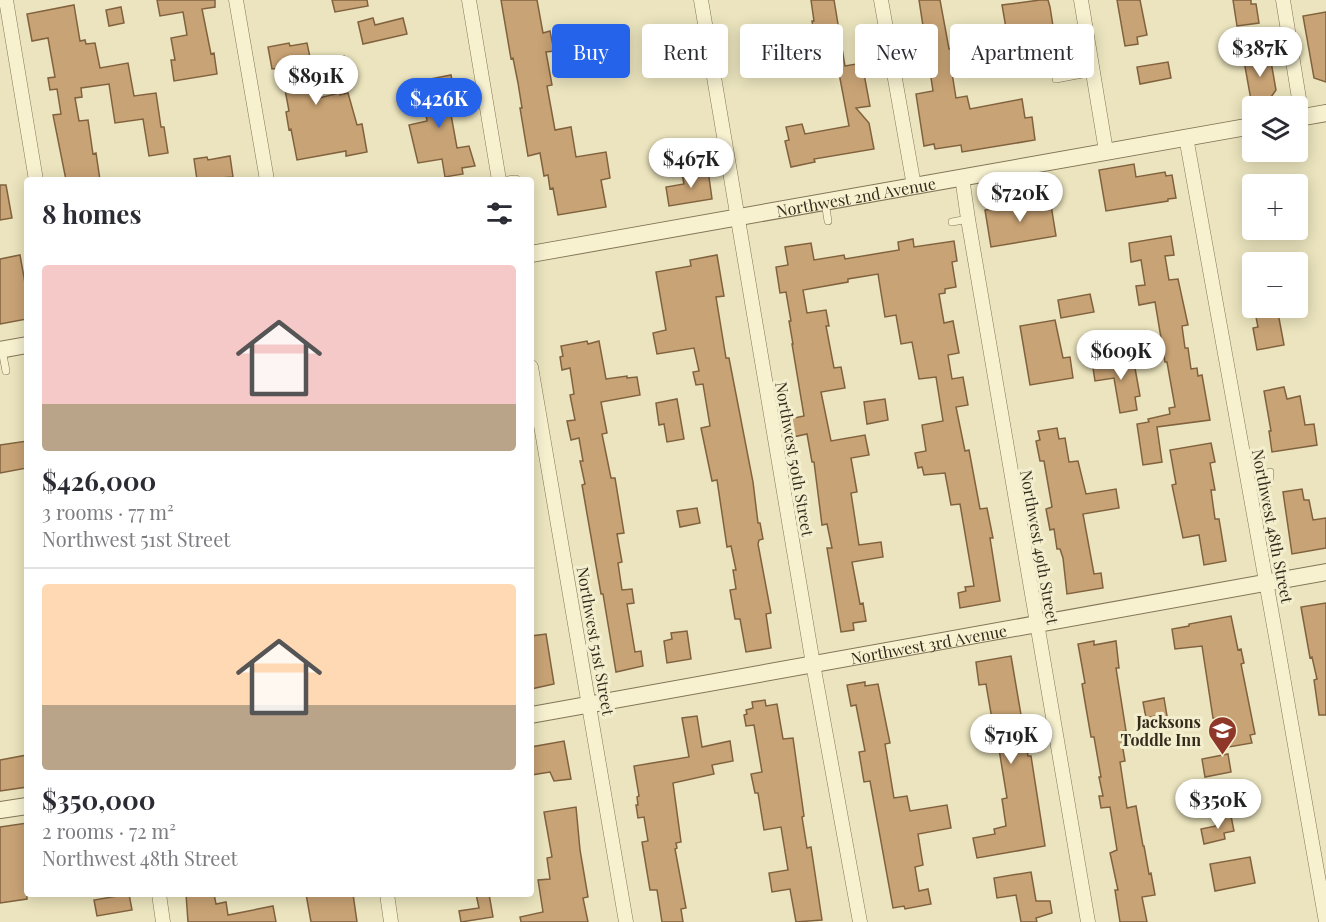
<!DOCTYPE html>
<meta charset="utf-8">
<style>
body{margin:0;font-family:"Playfair Display",serif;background:#f7f7f7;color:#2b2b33;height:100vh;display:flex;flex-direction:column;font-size:22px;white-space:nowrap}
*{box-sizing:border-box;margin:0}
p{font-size:20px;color:#7c7c81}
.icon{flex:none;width:33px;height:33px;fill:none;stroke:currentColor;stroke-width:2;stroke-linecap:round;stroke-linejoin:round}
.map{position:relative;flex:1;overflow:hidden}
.panel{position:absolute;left:24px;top:177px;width:510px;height:720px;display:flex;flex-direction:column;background:#fff;border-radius:6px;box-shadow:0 3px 15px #0003}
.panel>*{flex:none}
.hud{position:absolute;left:552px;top:24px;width:570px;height:54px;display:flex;gap:12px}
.controls{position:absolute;left:1242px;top:96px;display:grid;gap:12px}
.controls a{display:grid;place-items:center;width:66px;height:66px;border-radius:6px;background:#fff;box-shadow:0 3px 15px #0003;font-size:30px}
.price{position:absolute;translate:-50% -51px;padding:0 14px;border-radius:21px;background:#fff;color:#222;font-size:20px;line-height:39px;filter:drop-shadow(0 2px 3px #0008)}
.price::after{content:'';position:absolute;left:50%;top:36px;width:18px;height:14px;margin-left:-9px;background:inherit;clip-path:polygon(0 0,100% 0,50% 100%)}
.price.selected{background:#2563eb;color:#fff}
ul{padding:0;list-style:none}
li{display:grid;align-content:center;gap:12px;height:318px;padding:0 18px}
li+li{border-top:2px solid #e1e1e2}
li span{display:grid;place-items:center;height:186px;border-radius:6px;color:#555}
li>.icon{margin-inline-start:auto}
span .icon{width:108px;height:108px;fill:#fffc;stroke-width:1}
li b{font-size:26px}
h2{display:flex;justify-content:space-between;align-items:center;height:72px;padding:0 18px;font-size:26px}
.chip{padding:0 21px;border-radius:6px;background:#fff;box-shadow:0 3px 15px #0003;font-size:21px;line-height:54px}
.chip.selected{background:#2563eb;color:#fff}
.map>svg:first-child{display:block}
.building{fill:#c8a375;stroke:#81623f;stroke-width:1.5}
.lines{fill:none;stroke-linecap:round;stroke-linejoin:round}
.service-casing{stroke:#837558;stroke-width:8}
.minor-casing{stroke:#837558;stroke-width:15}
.tertiary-casing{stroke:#837558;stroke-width:18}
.service{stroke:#f7f1d0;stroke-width:7}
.minor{stroke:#f7f1d0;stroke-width:14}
.tertiary{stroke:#f7f1d0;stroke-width:16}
.labels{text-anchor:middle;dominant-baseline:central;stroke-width:6;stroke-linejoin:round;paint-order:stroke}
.street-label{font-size:16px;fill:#332a1c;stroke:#f3eecd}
.poi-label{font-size:16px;font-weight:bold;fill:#332a1c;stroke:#f3eecd;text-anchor:end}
</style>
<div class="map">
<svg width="1326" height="922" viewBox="0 0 1326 922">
<rect width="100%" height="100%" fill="#ebe4be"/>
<path class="building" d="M157 0H215V7L202 9 211 54 214 53 217 74 174 81 171 60H175L171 38 187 35 183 12 160 16Z
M332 0H367L368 6 335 12Z
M501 0H537L543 33 550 31 554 51 546 52 552 85 547 86 555 130 571 127 576 157 606 152 610 178 601 180 606 207 558 215 553 188 550 189 548 175 544 176 540 153 528 156 520 108H522L518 83 513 58 511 59Z
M811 0H834L845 66 862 63 870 106 856 108 869 123 874 149 814 159 815 162 791 167 785 141 789 140 786 127 802 124 805 134 849 126 838 68 820 71 812 21H814Z
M919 0H940L949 49 966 46 969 67 960 69V72L952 73 956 98 967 96 970 109 1022 99 1025 118 1032 117 1035 140 962 152 961 145 935 149 934 144 924 146 916 94 933 91Z
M1040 0H1048L1050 7 1058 58 1020 63 1015 26 1006 28 1002 5Z
M1117 0H1140L1147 35 1137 37 1138 44 1125 46Z
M1233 0H1251V4H1256L1259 23 1237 26Z
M74 5 80 41 85 40 86 44 95 43 100 68 128 63 134 96 156 93 161 127H164L168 153 149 156 143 119 115 123 109 84 81 88 82 97 75 98 79 121 88 120 93 154 96 153 100 180H66L53 115 61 114 57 89 50 90 48 78 55 77 48 38 32 41 27 14Z
M121 7 124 23 109 26 106 10Z
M1326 12V82L1314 78 1303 16Z
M373 18 375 25 403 18 407 34 363 44 358 22Z
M289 43 290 46 307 43 311 62 344 56 346 67 315 73 319 98 339 93 340 95 348 93 357 125 362 124 367 152 346 156V151L297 160 291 129 289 130 286 112 289 111 281 68 272 69 268 47Z
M1270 56 1276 90 1271 97 1251 100 1244 61Z
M1168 62 1171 78 1140 84 1137 67Z
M451 75 455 96 448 98 457 148 469 146 475 166 462 168 463 174 445 177 442 159 418 163 409 125 427 121 420 81Z
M679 140 682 157 667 160 666 155 659 157 657 145Z
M230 156 233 177 197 180 194 159 207 157 208 160Z
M1134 164 1136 177 1165 172 1166 176 1172 175 1176 198 1168 199V201L1106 211 1099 170Z
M708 170 712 199 669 206 666 187 684 184 682 174Z
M0 185H6L12 218 0 220Z
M1050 199 1056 236 991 247 985 210Z
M1171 236 1174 255 1165 256 1169 280 1178 279 1188 325 1182 326 1185 348H1188L1191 369 1197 368 1198 376 1202 375 1210 420 1157 427 1162 462 1143 465 1137 424 1149 422 1148 419 1170 414 1169 408 1175 407 1167 362H1165L1155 302 1139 305 1136 286 1145 285 1141 260 1131 262 1129 243Z
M913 239 914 247 954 241 957 261 952 262 956 287 945 289V293L939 294 944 323 953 321 959 353 948 355 952 379 963 377 968 405 956 407 965 451 969 450 980 509 987 508 993 538H990L1000 601 960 608 958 593 966 591 965 587 974 586 960 504 951 505 945 473 924 475 922 467 918 468 915 453 926 451 922 425 943 421 936 377 919 379 912 342 901 344 896 315 885 317 878 274 848 279V282L803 290 807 313 826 310 829 326H826L834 368 841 367 845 388 821 392 831 441 865 435 869 455 851 458 857 492 851 493 859 545 881 542 883 557 852 562 860 604 863 603 866 621 853 623 854 630 841 632 827 548H832L827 524 822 525 814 462H812L807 434 793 437 789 419 804 416 792 344H793L789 321H791L786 292 780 293 776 267 788 265 785 247 811 243 814 260 844 255 845 259 899 250 898 242Z
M20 255 27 294V319L0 324V259Z
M717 255 724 296 716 297 726 358H729L753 482 758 523H760L763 539 759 540 758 544 771 613 766 614 771 648 746 652 740 619H735L730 590 736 589 733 570H736L731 546 727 547 717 480 712 481 701 428 710 426 703 384 696 385 693 372 699 371 694 348 657 354 653 333 666 330 656 272 691 266 690 260Z
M1090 294 1094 312 1061 318 1058 300Z
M1278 313 1284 345 1257 350 1253 328 1258 327 1256 317Z
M1055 320 1063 358 1070 357 1073 378 1030 385 1020 326Z
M587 341 588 344 599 341 606 379 627 376V378L637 377 640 395 601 402 607 433 602 434 611 478H615L624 533 617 534 622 562 618 563 622 590 632 589 634 603 627 604 635 652 641 651 643 666 616 672 603 594H601L582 485 585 484 580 461H583L579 438 571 440 567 421 575 420 570 395 574 394 570 368 562 370 560 357 563 356 561 346Z
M1133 357 1140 396 1135 397 1137 410 1120 413 1114 378 1095 381 1093 368 1096 367 1095 364Z
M1284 387 1287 399 1300 396 1305 425 1314 424 1317 445 1272 452 1269 431H1271L1264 391Z
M677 399 684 439 667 442 664 424 659 425 656 403Z
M885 399 888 420 867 424 864 402Z
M1057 428 1059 439 1065 438 1069 462 1078 461 1086 494 1116 489 1119 508 1083 514 1094 574 1101 573 1103 588 1067 594 1063 558 1060 549H1057L1054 529 1050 530 1046 509 1052 507 1044 461H1040L1036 441 1040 440 1038 431Z
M27 441V468L0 473V445Z
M1211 443 1215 462 1210 463 1215 490H1211L1215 519H1219L1226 561 1204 565 1199 535 1183 538 1172 485 1176 484 1170 450Z
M1302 489 1304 500H1309L1313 520 1326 518V548L1292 554 1283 492Z
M697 508 700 523 680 527 677 511Z
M1326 603V715H1319L1314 680 1317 679 1312 657 1310 658 1301 607Z
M1231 616 1238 650 1241 649 1244 663 1241 664 1255 734 1250 735 1252 743 1223 748 1218 719 1213 718 1202 646 1175 649 1172 629 1189 626V624Z
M687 631 691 659 667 663 664 641 672 639 671 633Z
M546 634 554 684 531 689V636Z
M1094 641V645L1116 641 1119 668H1116L1126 731 1120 732 1125 761 1120 762 1127 808 1136 806 1143 846H1144L1149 874 1151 873 1155 895 1142 897 1147 922H1120L1115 890H1118L1110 853 1117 850 1110 807 1101 808 1099 796H1103L1099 777H1101L1094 737H1091L1085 702 1082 684 1085 683 1078 644Z
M1011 656 1028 756H1031L1045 846 977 858 973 838 995 834 994 829 1006 826 1002 799 1007 798 995 725H993L986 684 979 685 976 662Z
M865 682V686L878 684 890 743 885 744 894 798 907 796 910 811 947 805 951 828 918 834 923 865 915 867 919 891 928 889 931 904 905 909 904 906 893 908 870 781 864 782 859 752 865 751 856 705 851 706 847 685Z
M1164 698 1168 722 1157 724 1156 716 1146 718 1143 702Z
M765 700 766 706 777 704 783 739 793 738 804 816 802 817 807 848 811 847 822 920 796 922 790 889 772 892 769 873 788 870 781 827 764 830 758 793H755L751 774 762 772 754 725 746 726 744 715 747 714 746 710 753 708 752 702Z
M697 716 702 747 730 741 733 761 712 765 714 774 673 783 681 842 676 843 677 848 675 849 686 908 681 909 683 922H662L657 890H650L642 842 648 841 644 817 638 818 636 805H638L637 797 639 796 634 766 689 757 682 718Z
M564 741 571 779 554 781 550 772 531 775V747Z
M1228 754 1231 772 1205 777 1202 759Z
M27 755V787L0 791V760Z
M576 807 580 850 588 897 583 898 588 922H521L520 917 543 912 538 880 550 879 547 858 552 857 544 812Z
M1231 816 1234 831 1224 833 1225 839 1204 844 1201 829 1216 826 1215 819Z
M27 823V899L0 903V827Z
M1250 857 1255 883 1215 891 1210 864Z
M1031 872 1036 901H1050L1052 913 1036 918 1037 922H1021L1016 895 997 898 994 878Z
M129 894 132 910 97 916 94 900Z
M186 894H214L216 904 226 902 228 915 273 906 276 922H188Z
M306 894H353L357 922H311Z
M476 894H489L493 917 461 922 459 911 479 908Z"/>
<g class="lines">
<defs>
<path id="service" d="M1056 79 1093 72
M507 180 516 179
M825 202 828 221
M952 222 968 219
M2 350 6 371
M1248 487 1269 483 1270 472"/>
<path id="minor" d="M6 0 36 180
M236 0 267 180
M469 0 499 180
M701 0 813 664 860 922
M881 0 914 186
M1081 0 1106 151
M1283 0 1302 117
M1186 137C1233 399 1281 660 1326 922
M962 177 968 219 1088 922
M531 367 626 922
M159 894 163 922
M387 894 391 922"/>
<g id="tertiary">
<path d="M1298 118 1326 113"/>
<path id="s1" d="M531 254 1252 126"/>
<path d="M0 350 27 345"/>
<path id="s2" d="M531 715 1326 572"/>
<path d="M0 810 27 806"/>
</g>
</defs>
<use href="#service" class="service-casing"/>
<use href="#minor" class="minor-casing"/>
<use href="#tertiary" class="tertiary-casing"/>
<use href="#service" class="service"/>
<use href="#minor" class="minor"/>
<use href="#tertiary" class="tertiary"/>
</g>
<defs>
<symbol id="school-pin" viewBox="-11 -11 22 30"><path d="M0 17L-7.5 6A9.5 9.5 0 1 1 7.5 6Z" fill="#8f382a" stroke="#f3eecd"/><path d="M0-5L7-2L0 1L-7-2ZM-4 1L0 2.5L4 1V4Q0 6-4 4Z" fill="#fff"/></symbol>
</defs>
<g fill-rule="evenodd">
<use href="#school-pin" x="1206" y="714" width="33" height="45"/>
</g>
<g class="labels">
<g class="street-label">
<text stroke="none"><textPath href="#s1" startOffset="330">Northwest 2nd Avenue</textPath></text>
<text transform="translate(795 459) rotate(80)">Northwest 50th Street</text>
<text transform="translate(1273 526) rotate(79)">Northwest 48th Street</text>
<text transform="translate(1040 547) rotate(80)">Northwest 49th Street</text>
<text transform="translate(596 641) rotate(80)">Northwest 51st Street</text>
<text stroke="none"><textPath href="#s2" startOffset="404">Northwest 3rd Avenue</textPath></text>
</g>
<g class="poi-label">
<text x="1201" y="721">Jacksons<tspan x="1201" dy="18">Toddle Inn</tspan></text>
</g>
</g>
</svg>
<div class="controls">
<a><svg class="icon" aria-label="layers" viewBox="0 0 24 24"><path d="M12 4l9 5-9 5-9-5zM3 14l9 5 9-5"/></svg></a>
<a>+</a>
<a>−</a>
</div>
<b class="price" style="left:1260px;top:78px">$387K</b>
<b class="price" style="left:316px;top:106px">$891K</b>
<b class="price selected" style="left:439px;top:129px">$426K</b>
<b class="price" style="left:691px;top:189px">$467K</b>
<b class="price" style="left:1020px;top:223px">$720K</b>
<b class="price" style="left:1121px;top:381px">$609K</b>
<b class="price" style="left:1011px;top:765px">$719K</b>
<b class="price" style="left:1218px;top:830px">$350K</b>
<div class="hud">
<a class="chip selected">Buy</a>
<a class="chip">Rent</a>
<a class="chip">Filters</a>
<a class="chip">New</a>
<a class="chip">Apartment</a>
</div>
<section class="panel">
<h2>8 homes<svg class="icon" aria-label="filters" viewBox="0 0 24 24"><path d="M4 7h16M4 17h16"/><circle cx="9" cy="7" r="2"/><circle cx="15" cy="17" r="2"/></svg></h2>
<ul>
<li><span style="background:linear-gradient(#f6c9c9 75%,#b9a48a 0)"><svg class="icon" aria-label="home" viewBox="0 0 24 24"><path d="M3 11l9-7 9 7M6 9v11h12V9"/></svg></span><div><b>$426,000</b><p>3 rooms · 77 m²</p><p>Northwest 51st Street</p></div></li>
<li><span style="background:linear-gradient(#ffd9b3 65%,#b9a48a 0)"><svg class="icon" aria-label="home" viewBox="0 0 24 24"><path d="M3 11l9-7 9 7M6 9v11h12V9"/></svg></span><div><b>$350,000</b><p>2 rooms · 72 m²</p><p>Northwest 48th Street</p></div></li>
</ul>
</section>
</div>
